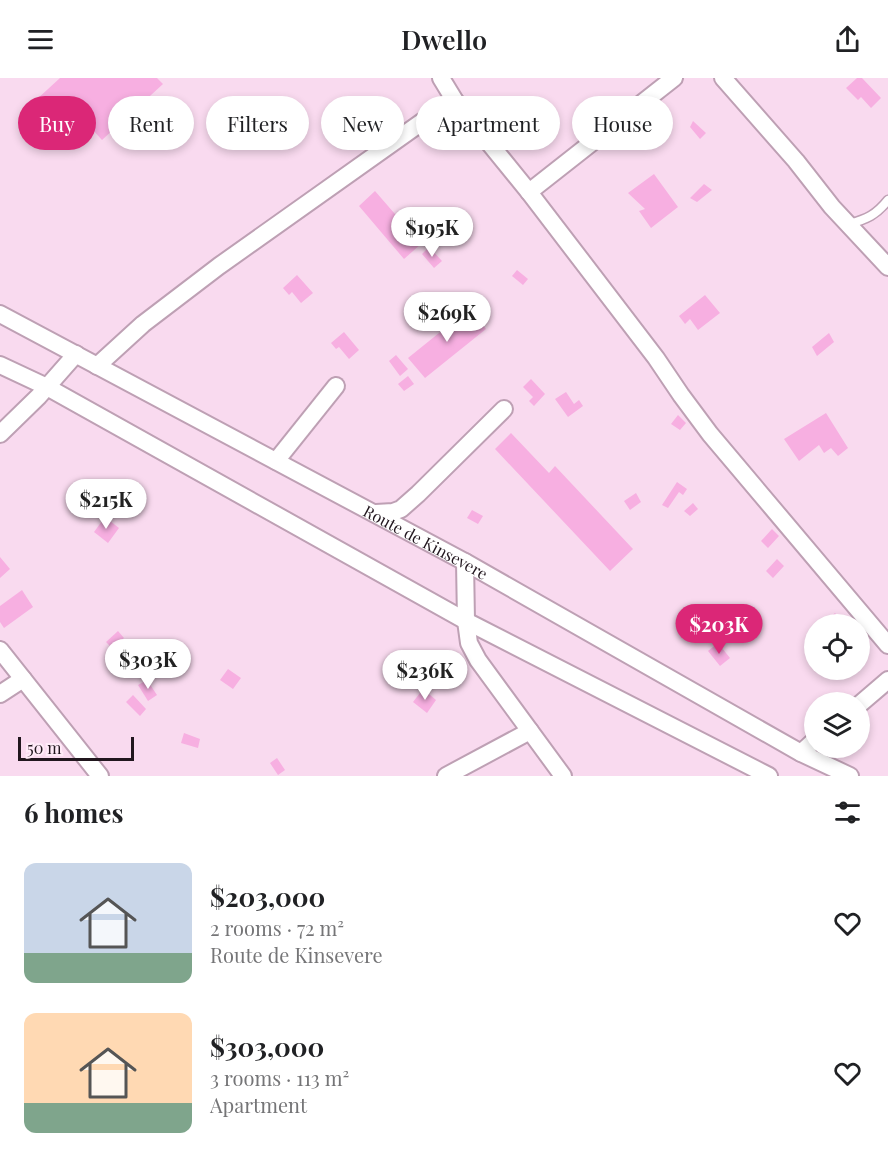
<!DOCTYPE html>
<meta charset="utf-8">
<style>
body{margin:0;font-family:"Playfair Display",serif;background:#f2f2f2;color:#202124;height:100vh;display:flex;flex-direction:column;font-size:22px;white-space:nowrap}
*{box-sizing:border-box;margin:0}
p{font-size:20px;color:#757577}
.icon{flex:none;width:33px;height:33px;fill:none;stroke:currentColor;stroke-width:2;stroke-linecap:round;stroke-linejoin:round}
.map{position:relative;height:698px;overflow:hidden}
.side{display:flex;flex-direction:column;background:#fff;flex:1}
.side>*{flex:none}
.guide{position:absolute;left:18px;top:18px;width:852px;height:54px;display:flex;gap:12px}
.fabs{position:absolute;left:804px;top:536px;display:grid;gap:12px}
.fabs a{display:grid;place-items:center;width:66px;height:66px;border-radius:50%;background:#fff;box-shadow:0 3px 9px #0003;font-size:30px}
.scale{position:absolute;left:18px;bottom:15px;width:116px;box-sizing:border-box;padding-left:6px;border:3px solid #21161e;border-top:0;font-size:16px;line-height:21px;white-space:nowrap;color:#21161e;-webkit-text-stroke:4px #ffebf8;paint-order:stroke}
.price{position:absolute;translate:-50% -51px;padding:0 14px;border-radius:21px;background:#fff;color:#222;font-size:20px;line-height:39px;filter:drop-shadow(0 2px 3px #0008)}
.price::after{content:'';position:absolute;left:50%;top:36px;width:18px;height:14px;margin-left:-9px;background:inherit;clip-path:polygon(0 0,100% 0,50% 100%)}
.price.active{background:#db2777;color:#fff}
ul{padding:0;list-style:none}
li{display:flex;align-items:center;gap:18px;height:150px;padding:0 24px}
li span{display:grid;place-items:center;flex:none;width:168px;height:120px;border-radius:12px;color:#555}
li>.icon{margin-inline-start:auto}
span .icon{width:72px;height:72px;fill:#fffc;stroke-width:1}
li b{font-size:26px}
h2{display:flex;justify-content:space-between;align-items:center;height:72px;padding:0 24px;font-size:26px}
.chip{padding:0 21px;border-radius:27px;background:#fff;box-shadow:0 3px 9px #0003;font-size:21px;line-height:54px}
.chip.active{background:#db2777;color:#fff}
header{display:flex;justify-content:space-between;align-items:center;height:78px;padding:0 24px;background:#fff;font-size:27px;font-weight:600}
.map>svg:first-child{display:block}
.building{fill:#f7afe1}
.lines{fill:none;stroke-linecap:round;stroke-linejoin:round}
.lane-casing{stroke:#bea0b4;stroke-width:11}
.street-casing{stroke:#bea0b4;stroke-width:20}
.lane{stroke:#fff;stroke-width:8}
.street{stroke:#fff;stroke-width:16}
.labels{text-anchor:middle;dominant-baseline:central;stroke-width:5;stroke-linejoin:round;paint-order:stroke}
.street-label{font-size:16px;fill:#21161e;stroke:#ffebf8}
</style>
<header><svg class="icon" aria-label="menu" viewBox="0 0 24 24"><path d="M4 6h16M4 12h16M4 18h16"/></svg>Dwello<svg class="icon" aria-label="share" viewBox="0 0 24 24"><path d="M12 15V3M7 8l5-5 5 5M5 13v7h14v-7"/></svg></header>
<div class="map">
<svg width="888" height="698" viewBox="0 0 888 698">
<rect width="100%" height="100%" fill="#f9daef"/>
<path class="building" d="M60 0H157L163 6 102 62 83 41 67 56 36 22Z
M857 0H862L881 20 871 30 861 19 858 22 846 10Z
M693 43 706 55 700 61 690 49Z
M654 96 678 129 651 150 639 133 645 131 628 115Z
M704 106 712 112 697 124 690 120Z
M375 113 421 166 404 181 359 128Z
M429 169 442 183 434 190 422 176Z
M517 192 528 201 523 207 512 198Z
M297 197 313 215 301 225 292 214 289 217 283 210Z
M705 217 720 235 698 252 690 241 685 246 679 238Z
M470 230 486 251 425 300 408 280Z
M344 254 359 272 349 281 339 269 336 271 331 265Z
M829 255 834 264 817 278 812 269Z
M396 277 408 291 400 298 389 283Z
M408 298 414 306 404 313 398 306Z
M531 301 545 316 534 328 529 323 533 319 523 309Z
M566 314 574 326 579 322 583 328 568 339 555 321Z
M826 335 848 370 838 378 831 370 824 375 819 367 799 383 784 361Z
M678 337 686 345 680 352 671 346Z
M511 355 549 395 555 388 633 471 610 493 495 371Z
M677 404 687 411 683 417 679 414 668 430 662 427Z
M636 415 641 424 630 432 624 423Z
M693 425 698 431 690 438 684 433Z
M472 432 483 438 478 446 467 440Z
M105 439 119 450 108 465 94 454Z
M772 451 779 458 768 470 761 463Z
M0 479 10 491 0 500Z
M777 481 784 488 773 500 766 493Z
M22 512 33 529 4 550 0 544V528Z
M835 535 844 546H823Z
M118 553 124 560 112 570 106 564Z
M718 565 730 580 720 588 708 573Z
M228 591 241 600 233 611 220 602Z
M147 602 157 617 148 623 138 607Z
M423 611 436 622 427 635 413 624Z
M133 617 146 631 140 638 126 624Z
M184 655 200 661 198 670 181 665Z
M277 680 285 692 278 697 270 685Z"/>
<g class="lines">
<defs>
<path id="lane" d="M849 146C867 141 876 137 888 122"/>
<g id="street">
<path d="M441 0 455 23 529 114 656 280 681 317 710 356 888 567"/>
<path d="M723 0 796 83 832 129 888 189"/>
<path d="M529 114 674 0"/>
<path id="s1" d="M0 236 465 484 801 675 850 698"/>
<path d="M0 287 47 309 466 543 769 698"/>
<path d="M97 288 143 246 219 188 429 39 455 23"/>
<path d="M0 356 39 318 76 276"/>
<path d="M276 383 336 308"/>
<path d="M376 435 393 434 401 431 418 416 504 331"/>
<path d="M465 484 466 543 469 565 478 582 563 698"/>
<path d="M0 572 100 698"/>
<path d="M0 616 23 601"/>
<path d="M860 626 888 602"/>
<path d="M801 675 814 663"/>
<path d="M446 698 530 653"/>
</g>
</defs>
<use href="#lane" class="lane-casing"/>
<use href="#street" class="street-casing"/>
<use href="#lane" class="lane"/>
<use href="#street" class="street"/>
</g>
<g class="labels">
<g class="street-label">
<text stroke="none"><textPath href="#s1" startOffset="483">Route de Kinsevere</textPath></text>
</g>
</g>
</svg>
<div class="fabs">
<a><svg class="icon" aria-label="locate" viewBox="0 0 24 24"><circle cx="12" cy="12" r="6"/><path d="M12 2v4M12 18v4M2 12h4M18 12h4"/></svg></a>
<a><svg class="icon" aria-label="layers" viewBox="0 0 24 24"><path d="M12 4l9 5-9 5-9-5zM3 14l9 5 9-5"/></svg></a>
</div>
<div class="scale">50 m</div>
<b class="price" style="left:432px;top:180px">$195K</b>
<b class="price" style="left:447px;top:265px">$269K</b>
<b class="price" style="left:106px;top:452px">$215K</b>
<b class="price active" style="left:719px;top:577px">$203K</b>
<b class="price" style="left:148px;top:612px">$303K</b>
<b class="price" style="left:425px;top:623px">$236K</b>
<div class="guide">
<a class="chip active">Buy</a>
<a class="chip">Rent</a>
<a class="chip">Filters</a>
<a class="chip">New</a>
<a class="chip">Apartment</a>
<a class="chip">House</a>
</div>
</div>
<section class="side">
<h2>6 homes<svg class="icon" aria-label="filters" viewBox="0 0 24 24"><path d="M4 7h16M4 17h16"/><circle cx="9" cy="7" r="2"/><circle cx="15" cy="17" r="2"/></svg></h2>
<ul>
<li><span style="background:linear-gradient(#c9d6e8 75%,#7fa58c 0)"><svg class="icon" aria-label="home" viewBox="0 0 24 24"><path d="M3 11l9-7 9 7M6 9v11h12V9"/></svg></span><div><b>$203,000</b><p>2 rooms · 72 m²</p><p>Route de Kinsevere</p></div><svg class="icon" aria-label="heart" viewBox="0 0 24 24"><path d="M12 20l-8-8c-3-5 5-10 8-4 3-6 11-1 8 4z"/></svg></li>
<li><span style="background:linear-gradient(#ffd9b3 75%,#7fa58c 0)"><svg class="icon" aria-label="home" viewBox="0 0 24 24"><path d="M3 11l9-7 9 7M6 9v11h12V9"/></svg></span><div><b>$303,000</b><p>3 rooms · 113 m²</p><p>Apartment</p></div><svg class="icon" aria-label="heart" viewBox="0 0 24 24"><path d="M12 20l-8-8c-3-5 5-10 8-4 3-6 11-1 8 4z"/></svg></li>
</ul>
</section>
